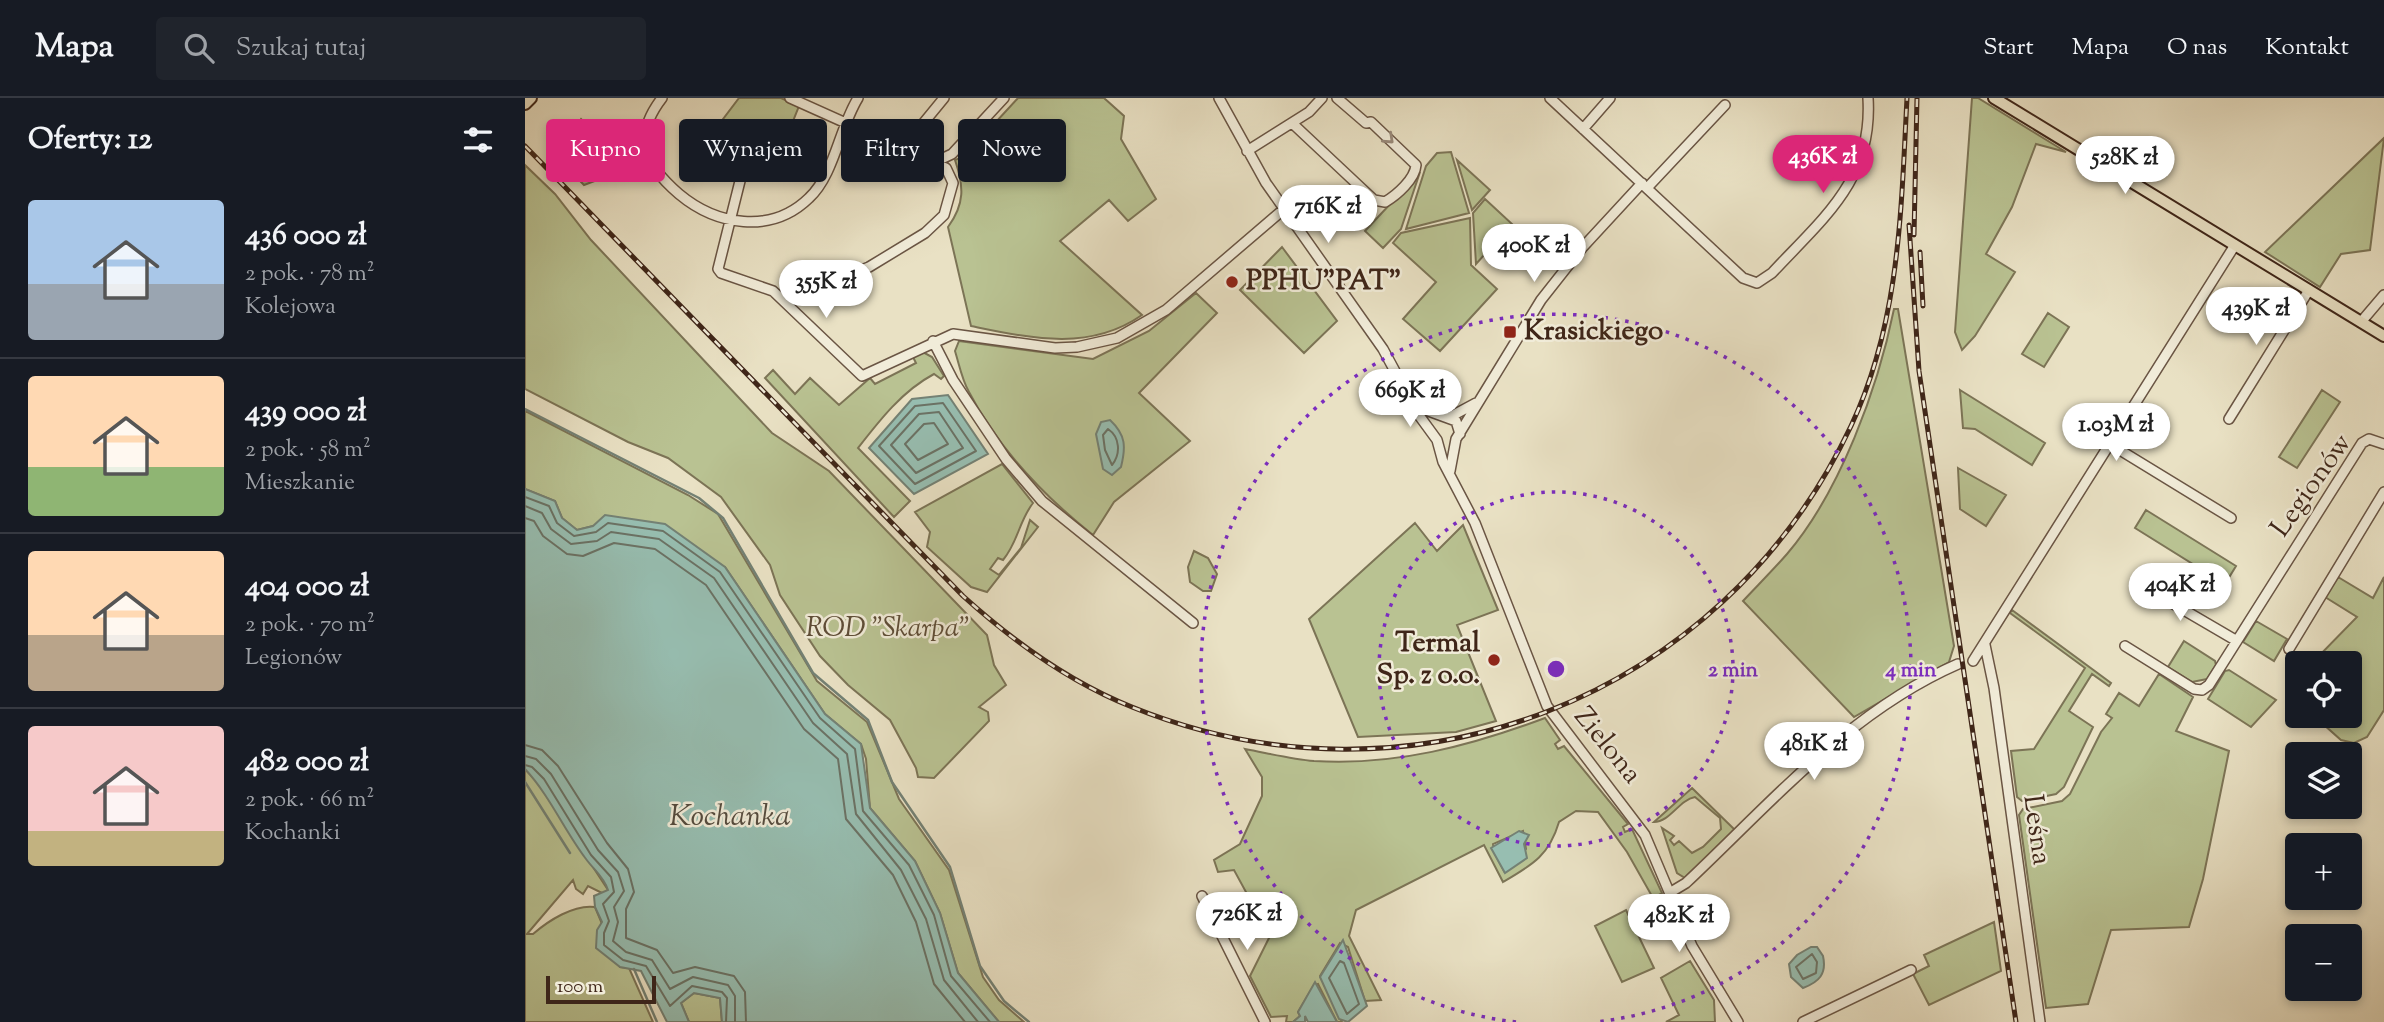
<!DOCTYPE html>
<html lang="pl">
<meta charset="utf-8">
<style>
body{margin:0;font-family:"Sorts Mill Goudy",serif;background:#20242c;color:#f1f3f6;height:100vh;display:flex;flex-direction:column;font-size:26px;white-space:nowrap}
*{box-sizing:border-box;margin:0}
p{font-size:23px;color:#9ea1a6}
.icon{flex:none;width:38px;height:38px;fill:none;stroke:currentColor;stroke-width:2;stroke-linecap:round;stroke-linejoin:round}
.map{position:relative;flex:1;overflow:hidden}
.side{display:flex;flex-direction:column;background:#171b24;width:525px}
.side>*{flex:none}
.banner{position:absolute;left:21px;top:21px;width:665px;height:63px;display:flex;gap:14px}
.fabs{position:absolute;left:1760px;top:553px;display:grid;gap:14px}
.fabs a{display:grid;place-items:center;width:77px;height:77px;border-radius:7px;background:#171b24;box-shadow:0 4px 10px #0003;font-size:35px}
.scale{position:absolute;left:21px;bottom:18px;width:110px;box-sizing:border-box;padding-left:7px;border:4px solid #3f2619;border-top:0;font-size:19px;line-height:24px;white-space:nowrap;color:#3f2619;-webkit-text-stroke:5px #f1ecd9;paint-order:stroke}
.price{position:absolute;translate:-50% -60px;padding:0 16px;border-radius:24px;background:#fff;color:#222;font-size:23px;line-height:46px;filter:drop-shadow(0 2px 4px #0008)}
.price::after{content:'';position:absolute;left:50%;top:42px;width:21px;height:16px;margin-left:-10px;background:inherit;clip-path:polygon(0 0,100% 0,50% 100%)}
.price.selected{background:#db2777;color:#fff}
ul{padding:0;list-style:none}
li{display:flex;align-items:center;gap:21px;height:175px;padding:0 28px}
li+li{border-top:2px solid #363941}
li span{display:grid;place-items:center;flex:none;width:196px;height:140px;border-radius:7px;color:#555}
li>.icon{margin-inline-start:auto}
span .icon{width:84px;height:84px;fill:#fffc;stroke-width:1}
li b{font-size:30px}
h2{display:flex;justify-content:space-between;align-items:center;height:84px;padding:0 28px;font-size:30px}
.pill{padding:0 24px;border-radius:7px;background:#171b24;box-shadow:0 4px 10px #0003;font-size:24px;line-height:63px}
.pill.selected{background:#db2777;color:#fff}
header{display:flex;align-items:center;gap:42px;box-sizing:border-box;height:98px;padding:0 35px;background:#171b24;border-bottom:2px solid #363941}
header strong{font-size:33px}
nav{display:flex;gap:38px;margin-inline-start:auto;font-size:24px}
.search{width:490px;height:63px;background:#20242c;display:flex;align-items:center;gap:18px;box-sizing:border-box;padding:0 24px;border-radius:7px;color:#9ea1a6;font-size:26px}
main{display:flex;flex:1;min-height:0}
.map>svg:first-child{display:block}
.green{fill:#b9c292;stroke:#7c7456;stroke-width:2;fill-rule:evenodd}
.water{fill:#97beb1;stroke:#748174;stroke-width:2}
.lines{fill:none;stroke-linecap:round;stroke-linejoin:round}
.shore{stroke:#6b7265;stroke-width:2}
.stream{stroke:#748174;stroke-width:2.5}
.minor-casing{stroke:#6a5544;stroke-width:12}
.major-casing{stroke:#3f2619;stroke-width:14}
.minor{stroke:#f1ecd9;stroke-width:9}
.major{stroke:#e9e1c4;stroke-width:10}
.rail-casing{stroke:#3f2619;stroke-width:5}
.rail{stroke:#f1ecd9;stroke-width:2.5;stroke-dasharray:8;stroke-linecap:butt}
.oneway{stroke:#988979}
.ring{fill:none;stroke:#7b2cbf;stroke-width:3.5;stroke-dasharray:3.5 7}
.poi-dot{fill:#8f2418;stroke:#f1ecd9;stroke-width:2.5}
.labels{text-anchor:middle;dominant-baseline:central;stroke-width:5;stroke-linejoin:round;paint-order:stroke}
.poi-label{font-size:28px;font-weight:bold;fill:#3f2619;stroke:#f1ecd9;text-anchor:start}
.street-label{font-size:28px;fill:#3f2619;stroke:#f1ecd9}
.park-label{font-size:28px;font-style:italic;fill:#5e4d37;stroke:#f1ecd9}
.water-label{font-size:30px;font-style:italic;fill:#554c3f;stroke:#f1ecd9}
.centre{fill:#7b2cbf;stroke:#f1ecd9;stroke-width:3.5}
.ring-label{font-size:21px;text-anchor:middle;font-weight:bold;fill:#7b2cbf;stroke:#f1ecd9;stroke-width:5;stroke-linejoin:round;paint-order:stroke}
</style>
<header>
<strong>Mapa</strong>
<div class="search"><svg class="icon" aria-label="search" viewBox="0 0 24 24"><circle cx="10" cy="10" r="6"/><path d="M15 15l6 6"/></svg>Szukaj tutaj</div>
<nav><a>Start</a><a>Mapa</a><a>O nas</a><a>Kontakt</a></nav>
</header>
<main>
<section class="side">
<h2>Oferty: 12<svg class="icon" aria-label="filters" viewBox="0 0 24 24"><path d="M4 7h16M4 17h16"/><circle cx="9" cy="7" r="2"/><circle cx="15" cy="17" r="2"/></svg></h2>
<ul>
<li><span style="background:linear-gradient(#a9c7e8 60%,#9aa5b1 0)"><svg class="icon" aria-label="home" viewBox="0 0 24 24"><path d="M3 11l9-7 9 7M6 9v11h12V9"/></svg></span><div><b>436 000 zł</b><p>2 pok. · 78 m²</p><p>Kolejowa</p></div></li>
<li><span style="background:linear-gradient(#ffd9b3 65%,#8fb573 0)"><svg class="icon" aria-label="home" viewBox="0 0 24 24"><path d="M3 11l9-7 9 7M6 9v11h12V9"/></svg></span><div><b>439 000 zł</b><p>2 pok. · 58 m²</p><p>Mieszkanie</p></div></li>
<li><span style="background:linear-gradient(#ffd9b3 60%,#b9a48a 0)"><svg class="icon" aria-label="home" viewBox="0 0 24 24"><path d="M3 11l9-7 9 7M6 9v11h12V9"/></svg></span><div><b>404 000 zł</b><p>2 pok. · 70 m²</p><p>Legionów</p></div></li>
<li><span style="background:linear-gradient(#f6c9c9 75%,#c2b280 0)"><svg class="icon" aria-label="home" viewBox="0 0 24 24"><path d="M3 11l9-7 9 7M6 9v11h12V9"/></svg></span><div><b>482 000 zł</b><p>2 pok. · 66 m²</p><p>Kochanki</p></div></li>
</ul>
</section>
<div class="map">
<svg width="1859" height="924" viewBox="0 0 1859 924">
<rect width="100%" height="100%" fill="#e9e1c4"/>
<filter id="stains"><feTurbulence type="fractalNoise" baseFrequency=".00286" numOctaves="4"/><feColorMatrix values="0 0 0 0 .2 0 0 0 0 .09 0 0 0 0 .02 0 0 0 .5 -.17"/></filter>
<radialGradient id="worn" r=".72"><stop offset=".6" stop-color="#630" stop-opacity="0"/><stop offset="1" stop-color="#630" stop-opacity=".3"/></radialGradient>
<path class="green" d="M214 0H256L274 8 264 33 244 65C221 73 198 74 182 50L186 37Z
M493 0H579L599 18 596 41 631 101 603 123 584 102 535 143 617 217C564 254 505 240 446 228L423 129C440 106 439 88 430 62L440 58 448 65 455 57 447 50Z
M1447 0H1453L1541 54 1511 46 1487 109 1461 156 1490 174 1450 238 1437 252 1430 234Z
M56 21 70 37 66 49 72 82 59 87 29 56Z
M1859 40 1845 152 1816 156 1795 189 1740 154Z
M926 54 944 115 881 131 901 68 912 55Z
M932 62 965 92 947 112Z
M0 67 30 96 66 142 247 335 304 373 462 537 469 567 481 587 454 609 463 614 464 623 409 680 393 679 391 670 365 622 323 587 295 558 255 497 245 467 196 399 143 360 103 344 0 291Z
M895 74 876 131 858 150 840 133Z
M960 101 987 126 951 166 948 115Z
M945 120 946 167 972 191 915 253 878 221 911 184 868 145 876 135Z
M757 149 812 223 779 255 715 192Z
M671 195 692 215 614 295 665 343 589 404 568 437C519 398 473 350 444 294 437 282 434 266 430 253L434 243 568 261 624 233Z
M1369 211H1373L1429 548 1424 564 1329 619 1218 503C1233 487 1248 472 1262 456 1315 394 1353 290 1369 211Z
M1523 215 1544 229 1519 269 1497 256Z
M396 253 407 259 419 278 416 281 409 276C377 293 354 323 333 350L385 403 369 419 240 280 248 272 270 296 285 280 314 307 345 280 350 286 391 265 387 257Z
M1435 292 1520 345 1507 367 1450 331 1438 330Z
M1797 292 1815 304 1772 370 1754 359Z
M0 313 163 397 193 416 292 583 342 624 374 701 424 772 458 879 474 902 499 924H474L433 875 415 815 390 763 345 710 341 661 336 646 300 616 200 469 68 428 52 432 37 420 30 403 0 391Z
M477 366 508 405C494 423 493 444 478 462L473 460 465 471 474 477 496 450 505 422 513 429 462 494 446 489 402 449 405 434 390 414Z
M1433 370 1481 397 1461 428 1435 411Z
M1621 412 1711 468 1700 486 1610 430Z
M890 425 912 453 938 427 973 512 932 527 971 623 931 634 833 639 784 521Z
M669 453 683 460 692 476 686 493H678L665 484 663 469Z
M1813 479 1848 500 1859 479V612L1842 639 1829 645 1816 642 1798 626 1799 618H1825V565H1787L1832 519 1800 499Z
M1487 512 1586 585 1584 588 1567 576 1544 613 1568 629 1539 689 1531 696 1497 703 1492 699 1486 653 1509 651 1560 570 1485 515Z
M1731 523 1762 541 1749 563 1718 544Z
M1659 543 1690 563 1691 567 1682 581 1667 584 1643 569Z
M1704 572 1751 602 1726 629 1683 601 1700 573Z
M1634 576 1668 599 1651 633 1704 653 1678 781 1664 829 1586 832 1563 906 1521 910 1494 717 1498 711 1537 703 1545 696 1576 634 1587 620 1581 616 1594 595 1614 608Z
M1020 620 1035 642 1030 646 1033 651 1039 648 1103 726 1098 729 1100 734 1107 731 1137 795 1128 800 1102 754 1073 714 1051 713 1034 724C1024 758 1007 767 978 784L959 747 831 812 824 838 856 902 840 903 823 849 815 845 795 878 817 924H812L793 886 789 887 773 914 775 918 768 924H761L762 918 746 919 725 878 745 838 709 772 693 774 689 762 715 746 737 698V679L720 651C742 655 766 661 789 663 870 668 945 648 1020 620ZM998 733 1001 751 979 773 969 754 968 746Z
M1305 630 1311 631V636L1274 670 1266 663 1277 650 1281 653 1287 647 1285 642Z
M0 671 13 685 83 792 79 796 63 788 58 796 51 791 48 782 2 836H8C23 823 49 806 70 809L95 869 104 870 128 924H0Z
M1167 690 1210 732 1160 780 1152 775 1137 730 1149 738 1145 742 1149 747 1154 743 1167 755 1178 749 1196 731 1195 720 1170 699C1154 702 1145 724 1129 724Z
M1101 812 1129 870 1097 884 1070 828Z
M1469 824 1476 873 1404 907 1388 876 1404 868 1399 857Z
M1165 863 1189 902 1190 924H1141L1154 917 1136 880Z
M169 895 195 900 197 924H164L156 905Z"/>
<path class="water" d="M423 297 463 356 389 396 344 350 387 301Z
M585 322C601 337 601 349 596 369L587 377 578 371 571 336 576 324Z
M0 391 30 403 37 420 52 432 68 428 80 417 140 426 200 469 300 616 336 646 345 710 390 763 415 815 433 875 474 924H197L195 900 169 895 156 905 164 924H142L116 873 95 869 71 850 72 832 77 824 70 809 69 798 83 792C79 779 69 772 61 761 39 732 25 698 0 671Z
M994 733 1004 737 999 746 1002 760 980 775 966 750Z
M818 842 842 908 823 924 814 921 795 879Z
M1286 849H1292L1298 858C1302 876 1294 884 1278 890L1266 879 1264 866 1272 857Z
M790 884 812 924H783L780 918V924H768L775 918 773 914Z"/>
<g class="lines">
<path class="shore" d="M418 305 451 353 390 386 354 348 390 308Z
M414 314 438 350 391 375 366 347 394 316Z
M409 325 423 346 393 362 380 346 399 326Z
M583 331C595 339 596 356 587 367L580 352 578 337Z
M0 399 24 408 32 425 49 438 71 434 83 425 138 433 195 474 295 620 330 651 338 713 384 767 409 817 426 878 465 924
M0 408 17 415 26 431 46 446 72 443 86 434 134 441 189 480 288 625 322 656 331 716 376 772 401 821 419 882 453 924
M0 420 9 423 18 438 42 456 58 458 89 445 130 451 181 487 279 631 313 661 321 721 368 777 391 824 409 886 440 924
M0 647 17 652 33 668 82 745 103 771 109 794 101 811V840L132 852 148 875 170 869 209 878 220 894 221 924
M0 658 11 661 26 676 73 752 93 774 99 793 89 809 93 824 88 843 101 854 127 862 145 891 168 879 203 887 210 898V924
M0 667 7 669 19 681 66 757 86 779 89 794 78 806 84 823 79 835V847L98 862 121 868 145 908 167 888 197 894 202 900 201 924
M1287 856 1292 864 1291 875 1278 881 1271 869Z
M815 863 819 865 834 906 822 916 804 880Z"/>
<path class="stream" d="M0 311 174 400 198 420 288 575 343 622 367 684 425 769 455 868 479 903 504 924
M0 684 45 755
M109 871 132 924"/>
<defs>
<path id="minor" d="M137 0C107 39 119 66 154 96 191 127 246 137 284 100 309 77 314 31 333 0
M694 0 741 85 858 251 893 316 912 342 918 364 950 425 1022 608 1120 737 1167 848 1213 924
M1025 0 1218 180 1232 185 1247 175C1299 119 1348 82 1343 0
M767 25 849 102 860 104C872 97 890 81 891 67L846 24 841 25 812 0
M1058 31 1085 0
M378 50 419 0
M722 53 784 14 797 0
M410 64 427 56 479 0
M217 75 193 171 196 175 248 193 337 278 428 236 530 250 552 249 592 240 641 212 759 111
M1122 90 1200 7
M259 203 344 169 400 135 419 117 428 85 421 70 265 0
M1836 224 1859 197
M408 243 428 282 481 361 517 403 668 525
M890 308 931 323 935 336
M925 319 951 305
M1704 321 1784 192
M1585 346 1706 420
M925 373 931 341 1016 202 1057 150 1117 85
M1611 484 1712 543
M1460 547 1469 590 1515 924
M1600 548 1669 591 1677 592 1684 587 1837 345 1844 341 1859 346
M1764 551 1859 394
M1448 563 1710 147
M1146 794 1161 785C1245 706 1325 613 1433 566
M677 798 740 924
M1278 924 1386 872"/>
<path id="major" d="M1469 0 1859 238
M0 6 6 0"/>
</defs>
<use href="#minor" class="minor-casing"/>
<use href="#major" class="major-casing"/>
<use href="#minor" class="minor"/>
<use href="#major" class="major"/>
<defs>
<path id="rail" d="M0 48 438 498C489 544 544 584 607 609 886 722 1197 601 1326 328 1375 224 1376 113 1382 0
M1384 127 1394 273 1491 924
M1389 137 1392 0
M1395 154 1398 208"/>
</defs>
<use href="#rail" class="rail-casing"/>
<use href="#rail" class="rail"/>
</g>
<defs><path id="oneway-chevron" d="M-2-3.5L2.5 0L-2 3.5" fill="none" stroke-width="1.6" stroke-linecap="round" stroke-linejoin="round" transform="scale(1.75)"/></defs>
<use class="oneway" href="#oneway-chevron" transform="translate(864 41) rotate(43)"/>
<g class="ring">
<circle cx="1031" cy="571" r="177"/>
<path d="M991 924A355 355 0 1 1 1071 924"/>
</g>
<g class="poi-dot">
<circle cx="707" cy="184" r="7"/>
<rect x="978" y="227" width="14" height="14" rx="3.5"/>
<circle cx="969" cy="562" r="7"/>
</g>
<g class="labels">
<g class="poi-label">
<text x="721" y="184">PPHU"PAT"</text>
<text x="999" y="234">Krasickiego</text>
<text x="955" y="546" text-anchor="end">Termal<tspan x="955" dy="32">Sp. z o.o.</tspan></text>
</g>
<g class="street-label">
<text transform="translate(1787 388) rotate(-55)">Legionów</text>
<text transform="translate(1082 648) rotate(51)">Zielona</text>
<text transform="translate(1511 732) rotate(82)">Leśna</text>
</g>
<g class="park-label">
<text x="363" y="531">ROD "Skarpa"</text>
</g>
<g class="water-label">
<text x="205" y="719">Kochanka</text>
</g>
</g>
<circle cx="1031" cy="571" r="10" class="centre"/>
<g class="ring-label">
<text x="1208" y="578">2 min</text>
<text x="1386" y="578">4 min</text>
</g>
<rect width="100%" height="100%" filter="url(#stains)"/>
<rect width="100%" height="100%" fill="url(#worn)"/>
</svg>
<div class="fabs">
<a><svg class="icon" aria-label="locate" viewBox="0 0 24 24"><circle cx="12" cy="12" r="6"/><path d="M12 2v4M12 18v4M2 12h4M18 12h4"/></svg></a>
<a><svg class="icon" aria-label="layers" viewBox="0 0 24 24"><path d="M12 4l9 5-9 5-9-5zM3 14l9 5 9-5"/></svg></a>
<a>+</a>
<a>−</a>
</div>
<div class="scale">100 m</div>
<b class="price selected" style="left:1298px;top:97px">436K zł</b>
<b class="price" style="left:1600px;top:98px">528K zł</b>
<b class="price" style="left:803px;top:147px">716K zł</b>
<b class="price" style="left:1009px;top:186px">400K zł</b>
<b class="price" style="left:301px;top:222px">355K zł</b>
<b class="price" style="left:1731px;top:249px">439K zł</b>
<b class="price" style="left:885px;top:331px">669K zł</b>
<b class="price" style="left:1591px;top:365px">1.03M zł</b>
<b class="price" style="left:1655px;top:525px">404K zł</b>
<b class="price" style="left:1289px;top:684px">481K zł</b>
<b class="price" style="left:722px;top:854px">726K zł</b>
<b class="price" style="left:1154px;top:856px">482K zł</b>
<div class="banner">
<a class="pill selected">Kupno</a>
<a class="pill">Wynajem</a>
<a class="pill">Filtry</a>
<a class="pill">Nowe</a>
</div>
</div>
</main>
